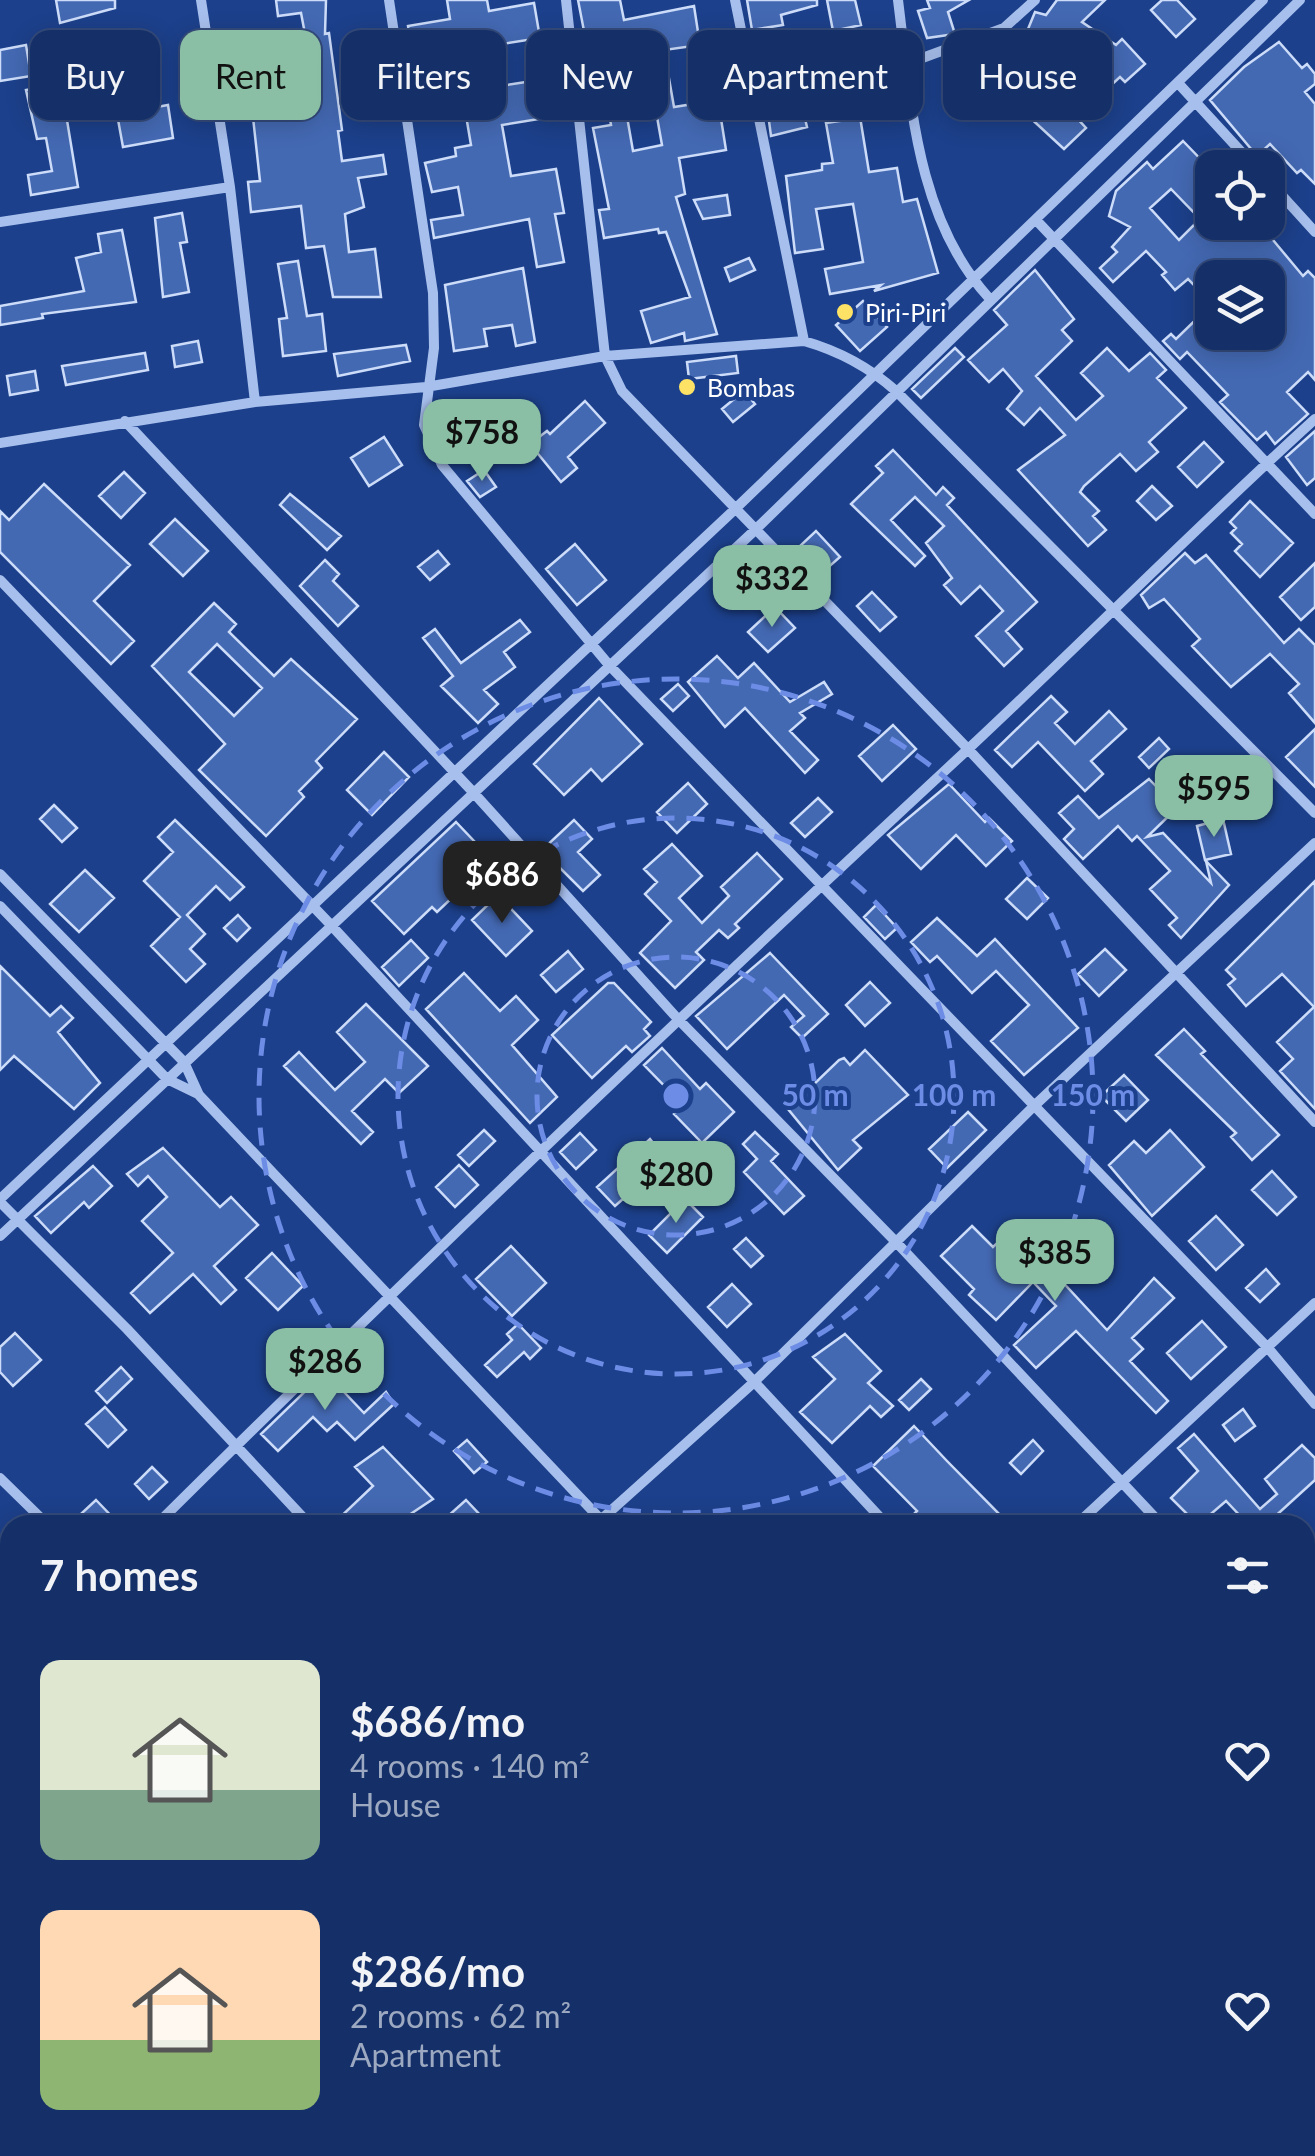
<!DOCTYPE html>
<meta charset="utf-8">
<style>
body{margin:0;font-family:Lato,sans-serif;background:#223c71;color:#f1f3f6;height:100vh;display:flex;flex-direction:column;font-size:38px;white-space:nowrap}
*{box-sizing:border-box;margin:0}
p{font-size:32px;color:#9da9c0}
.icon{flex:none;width:55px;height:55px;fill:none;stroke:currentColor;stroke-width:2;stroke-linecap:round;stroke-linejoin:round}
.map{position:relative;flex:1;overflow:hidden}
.side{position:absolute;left:0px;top:1515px;width:1315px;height:642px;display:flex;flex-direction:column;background:#153068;border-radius:30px 30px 0 0;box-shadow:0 5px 25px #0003,0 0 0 2px #344b7c}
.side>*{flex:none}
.banner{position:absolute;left:30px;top:30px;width:1255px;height:90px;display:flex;gap:20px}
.tools{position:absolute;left:1195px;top:150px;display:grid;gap:20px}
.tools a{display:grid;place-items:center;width:90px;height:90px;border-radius:20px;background:#153068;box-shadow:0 5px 25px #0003,0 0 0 2px #344b7c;font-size:50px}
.price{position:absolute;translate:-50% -85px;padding:0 22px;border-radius:20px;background:#8abfa5;color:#111;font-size:32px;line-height:65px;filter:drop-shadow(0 2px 5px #0008)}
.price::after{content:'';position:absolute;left:50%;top:60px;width:30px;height:22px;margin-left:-15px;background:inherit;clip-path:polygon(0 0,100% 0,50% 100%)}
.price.active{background:#222;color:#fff}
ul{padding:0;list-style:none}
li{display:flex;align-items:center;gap:30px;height:250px;padding:0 40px}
li span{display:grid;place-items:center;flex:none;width:280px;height:200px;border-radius:20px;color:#555}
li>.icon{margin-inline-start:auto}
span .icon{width:120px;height:120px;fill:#fffc;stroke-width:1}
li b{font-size:42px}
h2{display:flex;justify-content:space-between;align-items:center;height:120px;padding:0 40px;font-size:42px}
.chip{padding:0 35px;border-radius:20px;background:#153068;box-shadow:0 5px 25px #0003,0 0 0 2px #344b7c;font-size:35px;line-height:90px}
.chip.active{background:#8abfa5;color:#111}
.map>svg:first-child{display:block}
.building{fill:#4469b3;stroke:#ccdcf9;stroke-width:2.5;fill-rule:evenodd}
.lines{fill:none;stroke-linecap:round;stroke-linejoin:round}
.minor{stroke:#a7bfed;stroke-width:10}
.ring{fill:none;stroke:#6c8ce6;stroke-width:5;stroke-dasharray:18 12}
.poi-dot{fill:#fde265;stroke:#1c408b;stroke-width:4}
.labels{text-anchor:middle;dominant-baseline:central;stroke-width:8;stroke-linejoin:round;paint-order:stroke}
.poi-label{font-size:25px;fill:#fff;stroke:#1c408b;text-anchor:start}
.centre{fill:#6c8ce6;stroke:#1c408b;stroke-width:5}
.ring-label{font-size:30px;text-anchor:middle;font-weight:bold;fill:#6c8ce6;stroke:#1c408b;stroke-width:8;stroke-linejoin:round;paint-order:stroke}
</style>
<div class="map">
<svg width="1315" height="2156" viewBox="0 0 1315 2156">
<rect width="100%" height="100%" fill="#1c408b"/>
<path class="building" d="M56 0H115V8L60 23Z
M276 0H326L325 34 329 33 342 130 338 131 342 161 383 155 386 174 358 178 364 207 345 214 349 252 375 249 381 297H333L324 246 306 248 301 206 251 212 248 182 260 181 249 81 229 82 227 64 240 63 236 34 267 30 271 60 309 55 301 13 278 16Z
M447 0H487L489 11 534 3 540 38 477 48 481 89 539 80 545 118 502 125 511 176 556 169 564 213 555 214 564 262 537 267 529 219 434 238 431 220 463 215 458 187 432 192 425 163 456 156 455 148 471 145 462 92 420 99 408 26 450 19Z
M578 0H620L624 20 694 6 700 45 664 50 674 107 718 100 726 150 679 158 685 194 676 197 717 334 685 341 684 333 651 343 641 311 690 297 666 232 659 233 658 229 604 238 599 210 609 209 593 128 611 125 601 65 591 67ZM654 100 662 145 633 151 625 105Z
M747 0H817V5L781 15 783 25 752 30Z
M827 0H855L861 25 833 31Z
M927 0H969L948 12 955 34 927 38 918 11 930 8Z
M1057 0H1105L1082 22 1116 45 1122 39 1145 64 1125 82 1120 77 1076 117 1086 128 1064 149 1012 101 1078 39 1066 45 1028 29 1035 12 1046 15Z
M1162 0H1177L1195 19 1176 37 1151 10Z
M1279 42 1302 68 1307 64 1315 74V84L1305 92 1315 104V184L1301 170 1297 173 1270 144 1257 156 1210 100 1244 67Z
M26 45 31 76 0 81V50Z
M153 48 158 76 83 87 85 98 64 102 78 187 31 195 28 175 52 171 46 138 37 139 26 90 67 83 62 55 77 53 79 64Z
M792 64 807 127 771 136 762 69Z
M855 86 869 172 897 168 903 202 917 199 938 273 874 291 881 285 830 294 825 269 863 262 853 204 816 209 823 249 795 253 786 176 822 170V164L833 163 826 123 840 121 834 89Z
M168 105 173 138 123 147 117 114Z
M1183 141 1212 171V222H1258L1303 276 1308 271 1315 278V380L1308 372 1287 392 1308 414 1275 444 1266 432 1257 440 1220 402 1228 395 1187 352 1180 359 1163 341 1171 334 1176 339 1212 304 1188 279 1175 290 1162 275 1166 272 1146 251 1113 282 1100 268 1117 252 1112 247 1130 227 1109 216 1116 191 1147 162 1153 169ZM1171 189 1200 219 1179 240 1150 208ZM1212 278H1268V332H1212Z
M727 195 730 215 703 219 694 200Z
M182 213 187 242 180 243 189 292 163 297 155 218Z
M122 230 136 302 42 314 43 318 0 325V306L84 291 76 258 101 252 98 234Z
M749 258 755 270 730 281 725 268Z
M298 261 307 316 322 314 326 351 283 356 279 319 287 318 278 264Z
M523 268 535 342 516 346 512 325 484 329 487 346 454 351 445 285Z
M1035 270 1074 319 1062 330 1072 341 1036 376 1076 420 1103 396 1081 373 1107 348 1129 371 1150 353 1166 370 1157 378 1186 408 1149 442 1158 452 1136 471 1120 454 1084 486 1080 492 1099 511 1093 516 1106 530 1088 546 1018 470 1065 435 1040 408 1024 425 1007 409 1022 391 1003 369 989 382 968 360 1007 325 994 310Z
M863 301 887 327 860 351 836 325Z
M198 341 202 362 175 367 172 346Z
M406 345 410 361 338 376 334 354Z
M955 348 964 357 921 398 912 389Z
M145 353 148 370 66 385 62 366Z
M736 356 738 373 689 379 687 362Z
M35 371 38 390 10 395 7 376Z
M744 391 755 404 733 422 722 409Z
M585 401 605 423 568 457 577 468 561 482 530 444 547 431 550 434Z
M1315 431V478L1307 485 1286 457Z
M384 437 402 465 369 486 351 458Z
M1204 442 1223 462 1197 487 1178 467Z
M893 450 936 495 943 487 954 498 947 505 1037 602 1006 631 1022 649 1004 666 976 636 1003 611 980 586 961 604 944 585 952 578 926 543 944 526 915 497 891 520 925 556 915 566 851 504 883 473 876 466Z
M484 470 496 487 480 497 467 481Z
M124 472 145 493 121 518 99 496Z
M44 484 130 565 94 601 134 641 111 664 0 552V511L9 520Z
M1152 486 1172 506 1156 520 1137 501Z
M290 494 341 536 327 550 280 505Z
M1250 501 1293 543 1260 577 1235 551 1242 544 1231 533 1236 528 1230 522Z
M175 519 208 551 183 576 150 544Z
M816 531 840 557 824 571 800 546Z
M575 544 606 580 577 605 546 569Z
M438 551 449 564 430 580 418 567Z
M1185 553 1195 563 1206 555 1284 643 1299 629 1315 645V723L1289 693 1299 684 1270 654 1231 687 1192 646 1200 639 1164 599 1149 608 1141 595Z
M325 560 339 574 333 581 358 606 338 626 300 586Z
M1315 563V607L1301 620 1280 597Z
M872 592 896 617 880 631 857 606Z
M214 603 236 624 229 632 274 676 291 659 357 719 316 761 322 768 299 791 304 797 266 836 199 770 225 744 152 666ZM217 644 262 688 234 716 189 672Z
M775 607 795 628 768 652 748 632Z
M520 620 530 632 504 652 515 667 484 690 498 704 478 723 441 686 453 676 423 638 435 629 461 663Z
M717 656 738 678 754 663 790 702 824 682 832 694 800 713 805 718 790 731 818 760 805 773 745 708 725 727 688 682Z
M678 684 689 696 673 711 661 699Z
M1051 696 1067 712 1055 723 1075 744 1109 711 1126 729 1091 761 1103 774 1085 791 1038 742 1012 767 995 750Z
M599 698 642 744 602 781 591 769 564 795 534 764Z
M893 725 916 749 882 781 859 756Z
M1315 729V787L1286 757Z
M1159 738 1169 749 1149 768 1139 757Z
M384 752 409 777 372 815 347 790Z
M1149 779 1177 808 1147 837 1163 833 1211 883 1206 861 1229 885 1181 938 1169 925 1177 918 1150 889 1170 871 1137 836 1132 841 1118 826 1083 859 1064 839 1074 829 1059 813 1078 796 1099 818Z
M688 783 707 804 677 833 657 812Z
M949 784 985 822 989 818 1012 841 986 866 956 835 921 869 888 835Z
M818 798 832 812 805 837 791 823Z
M54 805 77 828 62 842 40 819Z
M1223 819 1231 854 1205 860 1197 826Z
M175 820 244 887 230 900 216 886 187 915 205 934 190 949 205 964 186 982 151 946 180 917 144 881 173 852 158 837Z
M574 820 592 839 578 852 600 875 583 891 542 850Z
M456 822 492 860 437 912 432 907 404 934 372 901Z
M672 844 702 876 679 898 702 923 729 896 721 887 757 853 782 879 735 924 739 928 728 938 719 930 696 952 704 960 675 988 640 953 671 921 645 894 657 882 644 869Z
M85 870 114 898 79 932 50 904Z
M1027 878 1048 898 1027 919 1006 899Z
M1315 881V1109L1280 1071 1293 1059 1277 1042 1314 1007 1282 974 1246 1006 1228 985 1235 979 1226 970Z
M498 895 532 931 506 956 472 920Z
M876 905 897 928 885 939 864 917Z
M238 915 250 928 237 941 224 928Z
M937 918 977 956 995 939 1078 1028 1024 1075 991 1041 1029 1005 996 971 972 993 937 956 930 962 911 942Z
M411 940 428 958 399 986 382 967Z
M1105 949 1126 970 1099 996 1078 974Z
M568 951 583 969 556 992 541 975Z
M770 953 828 1014 802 1038 791 1027 804 1016 784 995 727 1049 696 1016Z
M0 966 50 1016 61 1006 73 1018 58 1032 100 1083 74 1109 14 1056 0 1070Z
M464 973 500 1011 516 996 538 1020 512 1045 557 1097 530 1123 426 1009Z
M870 982 890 1003 865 1026 846 1005Z
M608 983H614L651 1022 644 1029 650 1036 632 1052 626 1046 592 1078 552 1035Z
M366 1004 428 1066 399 1093 385 1079 352 1111 373 1132 361 1144 284 1066 299 1052 335 1090 365 1062 337 1032Z
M1184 1029 1205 1051 1201 1054 1279 1135 1252 1160 1231 1137 1236 1133 1156 1055Z
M662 1048 700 1089 706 1083 734 1112 702 1143 674 1114 683 1105 644 1065Z
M865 1050 908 1095 853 1140 861 1148 838 1170 788 1109 839 1060 844 1058 850 1065Z
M1124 1075 1148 1100 1126 1121 1101 1096Z
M968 1112 986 1130 947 1168 929 1149Z
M484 1130 495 1141 469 1166 458 1155Z
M1170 1130 1204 1167 1152 1216 1109 1165 1134 1141 1146 1153Z
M755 1132 778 1154 771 1161 804 1196 784 1214 744 1172 757 1159 743 1144Z
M580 1133 596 1150 576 1169 560 1152Z
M650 1139 667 1160 615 1206 597 1187Z
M163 1148 220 1207 231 1197 258 1225 214 1266 236 1290 221 1304 193 1274 150 1313 131 1293 173 1253 142 1221 167 1197 148 1176 138 1186 127 1174Z
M459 1165 478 1185 455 1207 436 1187Z
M93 1166 112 1186 89 1208 84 1202 51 1233 35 1216Z
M1272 1171 1296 1197 1277 1215 1252 1190Z
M685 1199 703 1217 667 1253 649 1235Z
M1216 1216 1243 1245 1216 1270 1189 1241Z
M972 1226 993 1247 1007 1234 1016 1244 1031 1231 1067 1268 1058 1277 1107 1330 1154 1278 1174 1298 1132 1338 1143 1349 1130 1361 1168 1401 1156 1413 1076 1331 1036 1368 1014 1345 1056 1306 1033 1282 996 1320 969 1295 974 1289 941 1256Z
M746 1238 763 1256 751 1267 734 1249Z
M511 1246 546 1283 512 1316 476 1279Z
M272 1253 303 1286 278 1310 246 1278Z
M1266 1269 1279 1284 1260 1302 1246 1288Z
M732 1284 751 1304 727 1327 708 1307Z
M1202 1321 1226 1347 1191 1379 1167 1353Z
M518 1324 541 1348 530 1359 524 1352 497 1377 485 1365 512 1340 507 1334Z
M15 1333 41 1360 13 1386 0 1372V1347Z
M845 1334 881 1371 868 1383 893 1406 881 1417 870 1406 832 1443 800 1412 835 1379 813 1357Z
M121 1367 132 1379 107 1403 96 1391Z
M325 1372 364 1413 386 1392 394 1404 355 1440 337 1422 327 1431 313 1417 278 1451 261 1434Z
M921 1379 931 1389 909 1410 899 1400Z
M105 1407 126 1430 108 1447 86 1424Z
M1243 1409 1255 1426 1235 1441 1223 1425Z
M914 1426 947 1461 1010 1525H903L917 1511 873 1466Z
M1194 1434 1260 1509 1277 1494 1265 1479 1302 1445 1315 1458V1480L1270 1521 1274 1525H1240L1245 1521 1226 1501 1198 1525 1171 1498 1198 1471 1178 1448Z
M467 1440 487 1462 474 1473 454 1451Z
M1033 1440 1043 1451 1021 1474 1010 1463Z
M383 1447 433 1499 394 1525H332L373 1486 355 1467Z
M152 1467 167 1482 149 1499 135 1484Z
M96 1500 120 1525H69Z
M466 1500 482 1517 473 1525H438Z"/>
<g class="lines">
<path class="minor" d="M201 0 230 187 255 402
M389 0 433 293 434 348 424 425 442 465 609 665 1268 1348 1315 1404
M566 0 605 356 622 391 968 749 1315 1122
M735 0 804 341
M898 0C911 102 916 218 989 298
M906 64 1004 28 1035 0
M1178 83 1256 168
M1268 180 1315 232
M1037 221 1315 514
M0 222 230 187
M125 421 472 791 677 1018 896 1242 1162 1525
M0 443 255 402 426 387 605 356 804 341C839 351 869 367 896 391L1315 813
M0 580 330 924 887 1525
M0 874 184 1062 199 1095 606 1525
M0 906 167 1079 198 1094
M0 1199 733 511 1263 0
M0 1202 127 1329 310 1525
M0 1236 754 531 1300 0
M0 1478 48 1525
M156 1525C421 1263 691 1006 965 752 1083 642 1196 527 1315 419
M595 1525 752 1384 1034 1106 1315 843
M1076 1525 1315 1303
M1305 1687 1315 1698
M0 1775 10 1786
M1305 1820 1315 1810
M1305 1956 1315 1967
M0 2055 10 2066
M0 2093 10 2083
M89 2148 98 2156
M353 2148 361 2156
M915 2148 924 2156
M1208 2148 1216 2156
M381 2156 389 2148
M680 2156 688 2148"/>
</g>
<g class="ring">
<circle cx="676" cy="1096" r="139"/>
<circle cx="676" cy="1096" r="278"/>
<circle cx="676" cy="1096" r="417"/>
</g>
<g class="poi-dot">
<circle cx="845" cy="312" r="10"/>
<circle cx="687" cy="387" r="10"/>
</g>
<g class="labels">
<g class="poi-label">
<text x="865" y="312">Piri-Piri</text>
<text x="707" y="387">Bombas</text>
</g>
</g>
<circle cx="676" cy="1096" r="15" class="centre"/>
<g class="ring-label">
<text x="815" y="1106">50 m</text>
<text x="954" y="1106">100 m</text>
<text x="1093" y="1106">150 m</text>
</g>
</svg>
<div class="tools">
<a><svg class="icon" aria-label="locate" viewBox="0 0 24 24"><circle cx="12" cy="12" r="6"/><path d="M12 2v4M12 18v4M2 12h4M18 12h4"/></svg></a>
<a><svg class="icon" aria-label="layers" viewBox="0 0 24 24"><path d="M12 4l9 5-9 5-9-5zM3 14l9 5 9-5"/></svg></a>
</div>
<b class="price" style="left:482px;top:484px">$758</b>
<b class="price" style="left:772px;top:630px">$332</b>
<b class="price" style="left:1214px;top:840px">$595</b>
<b class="price active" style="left:502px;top:926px">$686</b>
<b class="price" style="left:676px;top:1226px">$280</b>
<b class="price" style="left:1055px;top:1304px">$385</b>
<b class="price" style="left:325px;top:1413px">$286</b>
<div class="banner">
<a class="chip">Buy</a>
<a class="chip active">Rent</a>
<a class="chip">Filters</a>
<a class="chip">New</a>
<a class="chip">Apartment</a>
<a class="chip">House</a>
</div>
<section class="side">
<h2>7 homes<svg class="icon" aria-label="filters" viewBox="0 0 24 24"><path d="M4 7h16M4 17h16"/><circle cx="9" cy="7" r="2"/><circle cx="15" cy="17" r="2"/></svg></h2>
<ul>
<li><span style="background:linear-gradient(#dfe7d0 65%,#7fa58c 0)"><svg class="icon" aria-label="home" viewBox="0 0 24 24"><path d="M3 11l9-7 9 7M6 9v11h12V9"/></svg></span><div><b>$686/mo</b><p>4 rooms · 140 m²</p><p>House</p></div><svg class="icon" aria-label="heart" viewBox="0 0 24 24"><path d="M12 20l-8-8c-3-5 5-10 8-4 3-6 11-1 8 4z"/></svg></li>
<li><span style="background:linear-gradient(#ffd9b3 65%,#8fb573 0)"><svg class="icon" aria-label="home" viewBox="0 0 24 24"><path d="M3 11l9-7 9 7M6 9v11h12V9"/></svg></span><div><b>$286/mo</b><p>2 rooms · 62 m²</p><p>Apartment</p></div><svg class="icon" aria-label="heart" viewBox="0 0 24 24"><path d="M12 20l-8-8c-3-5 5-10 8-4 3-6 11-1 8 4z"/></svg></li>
</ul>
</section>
</div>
